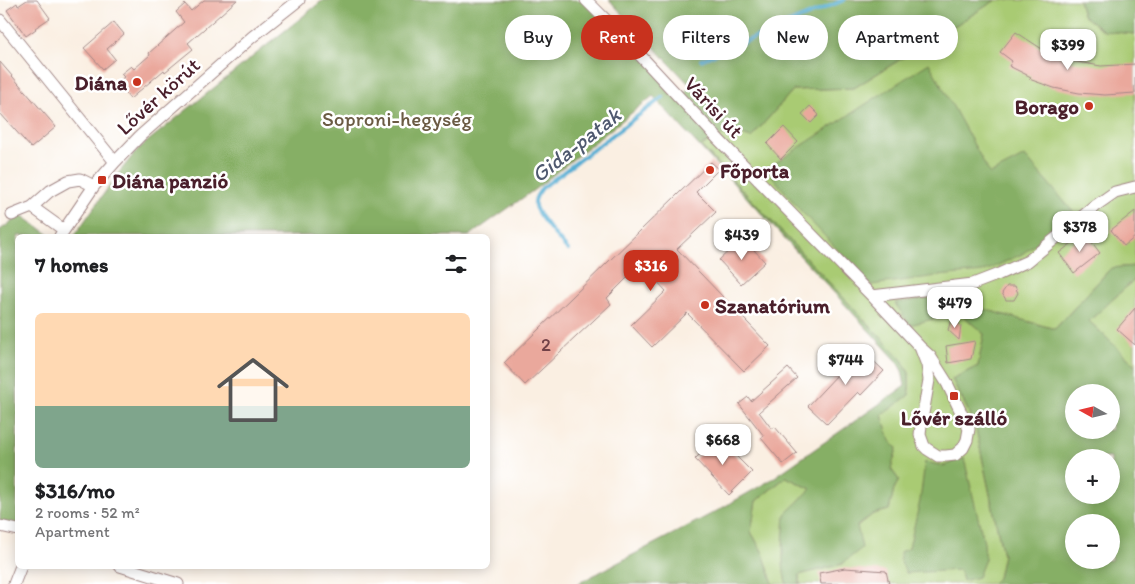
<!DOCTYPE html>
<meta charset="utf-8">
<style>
body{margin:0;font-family:Itim,sans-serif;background:#f2f2f2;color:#202124;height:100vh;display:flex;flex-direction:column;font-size:19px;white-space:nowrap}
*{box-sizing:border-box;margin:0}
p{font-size:16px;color:#757577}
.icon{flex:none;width:28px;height:28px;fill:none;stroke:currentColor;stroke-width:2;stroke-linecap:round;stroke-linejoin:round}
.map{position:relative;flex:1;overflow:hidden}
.side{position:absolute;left:15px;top:234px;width:475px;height:335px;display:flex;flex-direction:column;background:#fff;border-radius:8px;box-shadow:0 2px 12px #0003}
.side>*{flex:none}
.hud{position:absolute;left:505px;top:15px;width:475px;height:45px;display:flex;gap:10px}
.needle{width:32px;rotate:278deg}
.tools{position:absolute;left:1065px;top:384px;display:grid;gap:10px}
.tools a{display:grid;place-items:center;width:55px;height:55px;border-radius:50%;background:#fff;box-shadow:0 2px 12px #0003;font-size:25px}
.price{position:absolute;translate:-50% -42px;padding:0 11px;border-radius:10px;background:#fff;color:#222;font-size:16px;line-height:32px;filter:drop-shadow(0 1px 2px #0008)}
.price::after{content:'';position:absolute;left:50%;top:30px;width:15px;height:11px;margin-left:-8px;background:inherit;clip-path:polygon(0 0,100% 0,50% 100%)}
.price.on{background:#c8321e;color:#fff}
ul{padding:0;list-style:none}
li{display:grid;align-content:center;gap:10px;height:265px;padding:0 20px}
li span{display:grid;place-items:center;height:155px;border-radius:8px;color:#555}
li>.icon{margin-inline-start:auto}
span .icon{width:90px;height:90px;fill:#fffc;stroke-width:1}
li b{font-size:21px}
h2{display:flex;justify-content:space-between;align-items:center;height:60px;padding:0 20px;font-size:21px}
.pill{padding:0 18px;border-radius:22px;background:#fff;box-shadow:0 2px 12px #0003;font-size:18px;line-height:45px}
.pill.on{background:#c8321e;color:#fff}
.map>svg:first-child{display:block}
.green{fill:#a9cb73;stroke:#7a754f}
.forest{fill:#86af65;stroke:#686748;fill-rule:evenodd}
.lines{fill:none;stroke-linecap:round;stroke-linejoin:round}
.stream{stroke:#57afd4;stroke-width:4}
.building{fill:#eaa89c}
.street-casing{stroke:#a28786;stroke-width:13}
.street{stroke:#fff;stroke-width:11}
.poi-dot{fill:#c8321e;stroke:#fff;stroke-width:2}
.labels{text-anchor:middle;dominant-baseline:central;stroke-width:5;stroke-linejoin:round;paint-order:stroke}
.number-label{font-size:19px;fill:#724147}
.poi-label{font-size:21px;font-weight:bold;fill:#4a1f2b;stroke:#fff;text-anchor:start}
.street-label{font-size:21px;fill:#4a1f2b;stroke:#fff}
.park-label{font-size:21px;fill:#6b5b44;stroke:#fff}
.water-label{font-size:22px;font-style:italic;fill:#4f596f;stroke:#fff}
</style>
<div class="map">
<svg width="1135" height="584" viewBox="0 0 1135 584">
<rect width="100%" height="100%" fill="#fff"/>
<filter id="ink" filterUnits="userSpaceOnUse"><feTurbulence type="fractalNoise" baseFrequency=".02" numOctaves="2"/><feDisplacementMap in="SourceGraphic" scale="10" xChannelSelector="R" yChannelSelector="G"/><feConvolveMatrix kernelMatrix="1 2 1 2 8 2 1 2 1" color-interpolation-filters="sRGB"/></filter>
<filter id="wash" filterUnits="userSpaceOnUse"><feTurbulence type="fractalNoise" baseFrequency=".0096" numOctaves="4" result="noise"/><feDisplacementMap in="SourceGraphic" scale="20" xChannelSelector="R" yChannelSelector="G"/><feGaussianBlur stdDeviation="1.12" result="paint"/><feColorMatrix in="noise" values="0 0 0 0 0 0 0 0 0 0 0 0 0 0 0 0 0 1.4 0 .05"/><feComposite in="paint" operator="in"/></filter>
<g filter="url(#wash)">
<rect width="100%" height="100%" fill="#faefe2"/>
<path class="green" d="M996 0H1079L1083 15 1104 31 1135 34V266L1111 268 1055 329 969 305 952 295 910 324 959 312 984 334 978 366 952 379 975 424 1003 555 998 578 992 584H800L799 575 843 564 857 527 873 514 889 510 894 489 899 480 891 469 897 448 890 442 882 415 909 395V373L902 360 701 146 731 131 751 138 793 90 854 88Z
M1135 279V365L1089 321Z
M786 477 811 489 785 579 787 584H773L763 553 751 532 756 501Z"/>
<path class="forest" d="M323 0H590L681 96 691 86 609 0H996L854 88 793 90 751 138 731 131 701 146 902 360 909 373V395L882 415 890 441 897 448 891 469 899 480 894 489 889 510 873 514 857 526 862 548 842 564 799 575 800 584H787C780 570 784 531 785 514L811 489 786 477 756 501 751 532 763 553 773 584H577L715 512 769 481 905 386 902 371 896 360 653 96 534 190 469 236H74L117 175 138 149Z
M1079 0H1135V34L1104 31 1083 15Z
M929 63 990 174 1025 156 1075 214 1022 254 983 272 937 276 871 285 802 212 766 169Z
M21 215 51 236H18L17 529 0 523V230Z
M1135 266V279L1089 321 1135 365V584H992L998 578 1003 555 975 424 952 379 978 366 984 334 959 312 910 325 895 303 952 295 969 305 1055 329 1111 268ZM1074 392H1111V430H1074ZM1074 458H1111V495H1074ZM1111 522V560H1074V522Z
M964 458 984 543 985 559 978 577 963 581 960 570 906 573 900 560V552L909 548 920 501 925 462 944 466Z"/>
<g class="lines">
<path class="stream" d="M701 60 844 0
M568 250C561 242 536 214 535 206 534 198 538 194 542 188L663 97"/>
</g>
<g id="blocks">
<path class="building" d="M27 0H37L50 18 35 28 36 29 26 36 7 10 17 3 18 6Z
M204 0H237L188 43 193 49 165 72 164 70 130 99 117 83 124 77 121 74 131 66 134 69 150 55 149 53 184 22 176 12 185 4 191 11Z
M114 22 124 34 107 49 115 59 103 69 84 48Z
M1016 32 1042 49 1071 61 1101 66 1135 64V93L1105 95 1079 93 1054 88 1029 79 1031 77 1009 66 1012 61 1000 52Z
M0 62 56 127 31 148 0 113Z
M810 106 819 115 811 123 802 114Z
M784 127 798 142 781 159 767 144Z
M711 162 719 169 696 192 716 212 677 249 770 346 744 371 687 313 652 347 631 325 666 291 641 264 607 298 611 304 525 385 504 363Z
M1135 211V237L1124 246 1111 230Z
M1085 233 1100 253 1074 273 1059 253Z
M743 238 765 262 741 284 719 260Z
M1007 286H1015L1018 293 1014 300H1006L1002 293Z
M1135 308V345L1117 329Z
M956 320 961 326 959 340 948 330 950 323Z
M975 341 971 359 948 363 946 346Z
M860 348 884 371 861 395 858 392 827 424 808 406 839 373 837 371Z
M788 368 797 378 759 412 772 429 775 427 797 453 783 464 761 438 764 436 739 404 748 397 751 401Z
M717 437 752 472 729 495 695 459Z
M845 568 886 571 889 584H821L819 573Z"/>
</g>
</g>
<g filter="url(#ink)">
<use href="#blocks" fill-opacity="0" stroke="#a28786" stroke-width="1"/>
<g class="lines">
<defs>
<path id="street" d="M586 0 624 38 719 140 872 296 920 347 930 356 947 383 969 429 967 440 963 448 955 455 946 456H938L927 449 924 446 920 435 921 425 929 380 927 365 920 347
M0 20 115 162
M32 207 64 230
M12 215 32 207 50 191 68 181 80 179 94 186
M60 236 94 186 115 162 140 136 252 37 299 0
M872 296 973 284 999 274 1028 261 1095 206 1115 192 1135 187
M0 526 18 530
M120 566 178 584
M14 584 21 566"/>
</defs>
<use href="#street" class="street-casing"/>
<use href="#street" class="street"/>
</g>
</g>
<g class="poi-dot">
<circle cx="137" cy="82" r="5"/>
<circle cx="1089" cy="106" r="5"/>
<circle cx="710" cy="170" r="5"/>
<rect x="97" y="175" width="10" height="10" rx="2.5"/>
<circle cx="705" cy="305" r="5"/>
<rect x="949" y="391" width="10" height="10" rx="2.5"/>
</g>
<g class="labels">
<g class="number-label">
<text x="546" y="344">2</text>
</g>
<g class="poi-label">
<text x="127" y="82" text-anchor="end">Diána</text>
<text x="1079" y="106" text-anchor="end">Borago</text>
<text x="720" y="170">Főporta</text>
<text x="112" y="180">Diána panzió</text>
<text x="715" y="305">Szanatórium</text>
<text x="954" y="417" text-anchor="middle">Lővér szálló</text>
</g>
<g class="street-label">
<text transform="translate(158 96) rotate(-42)">Lővér körút</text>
<text transform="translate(714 107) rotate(47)">Várisi út</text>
</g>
<g class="park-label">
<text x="397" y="118">Soproni-hegység</text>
</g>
<g class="water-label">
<text transform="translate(576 145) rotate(-38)">Gida-patak</text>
</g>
</g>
</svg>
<div class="tools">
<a><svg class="needle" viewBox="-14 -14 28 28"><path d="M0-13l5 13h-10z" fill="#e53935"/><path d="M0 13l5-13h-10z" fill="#757577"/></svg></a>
<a>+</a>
<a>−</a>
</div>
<b class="price" style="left:1068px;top:71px">$399</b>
<b class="price" style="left:1080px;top:253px">$378</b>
<b class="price" style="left:742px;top:261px">$439</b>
<b class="price on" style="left:651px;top:292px">$316</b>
<b class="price" style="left:955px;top:329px">$479</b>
<b class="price" style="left:846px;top:386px">$744</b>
<b class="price" style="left:723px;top:466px">$668</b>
<div class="hud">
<a class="pill">Buy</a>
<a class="pill on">Rent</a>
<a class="pill">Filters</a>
<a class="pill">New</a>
<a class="pill">Apartment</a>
</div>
<section class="side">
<h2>7 homes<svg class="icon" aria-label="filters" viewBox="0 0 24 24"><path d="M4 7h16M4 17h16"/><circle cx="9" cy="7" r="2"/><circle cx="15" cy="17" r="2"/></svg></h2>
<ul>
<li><span style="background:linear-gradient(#ffd9b3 60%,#7fa58c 0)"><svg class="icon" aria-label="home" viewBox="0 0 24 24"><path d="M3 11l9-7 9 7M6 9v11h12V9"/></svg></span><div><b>$316/mo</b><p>2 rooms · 52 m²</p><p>Apartment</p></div></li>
</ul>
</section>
</div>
